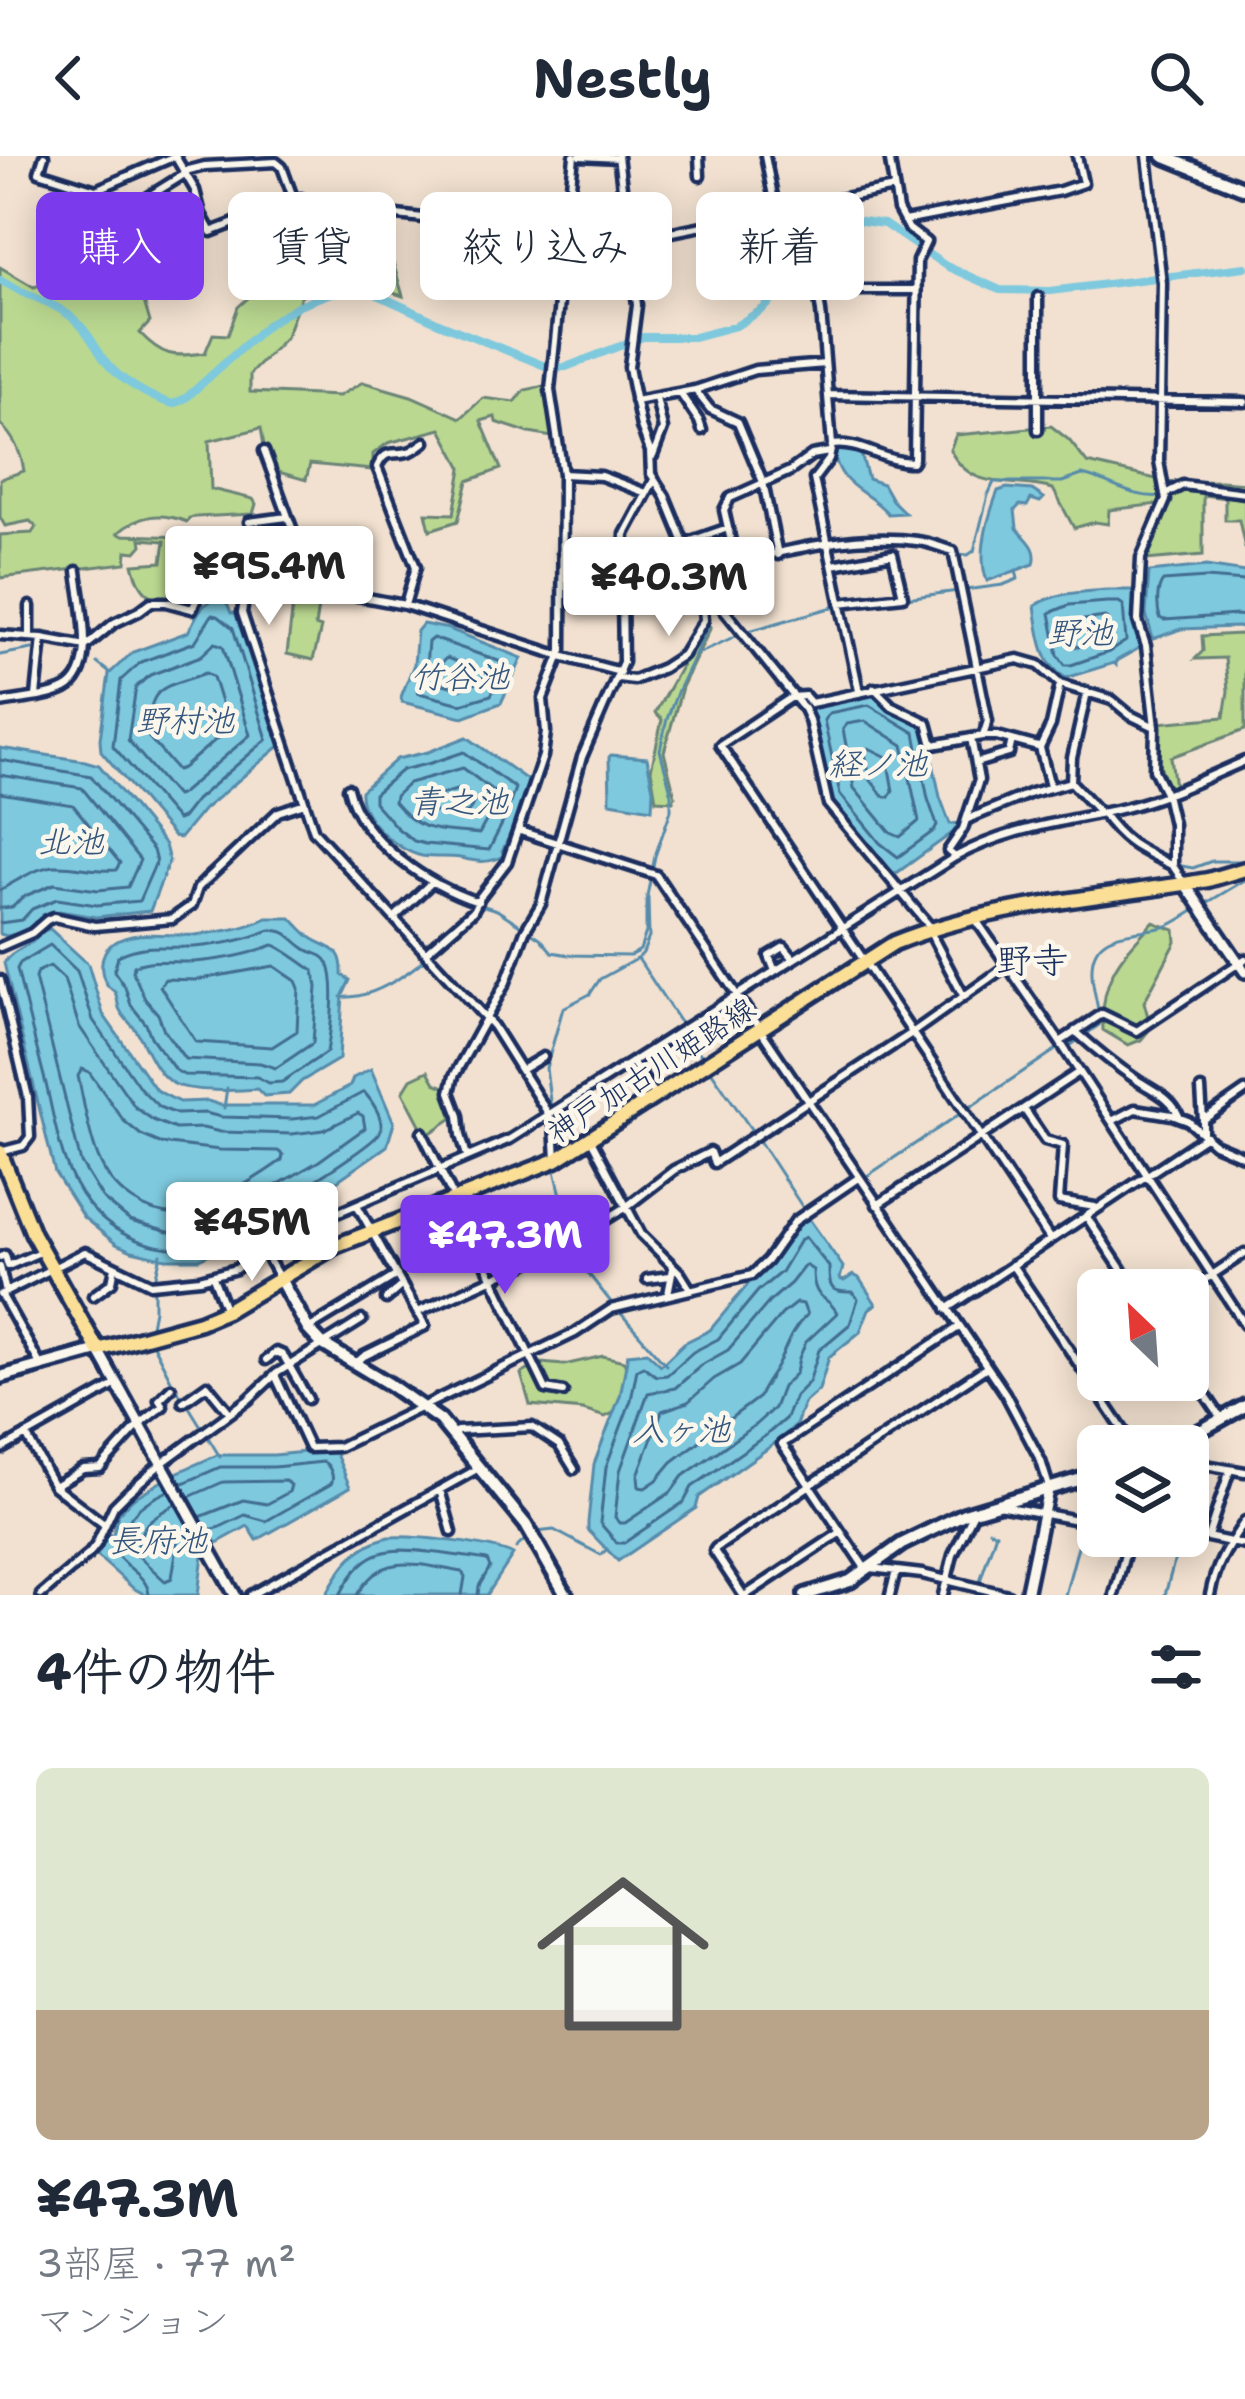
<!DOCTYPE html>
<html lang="ja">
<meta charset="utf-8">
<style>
body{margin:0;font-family:"Shantell Sans","Klee One",sans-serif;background:#f6f6f7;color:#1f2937;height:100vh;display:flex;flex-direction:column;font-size:45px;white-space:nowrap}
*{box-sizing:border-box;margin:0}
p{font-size:39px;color:#747a83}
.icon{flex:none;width:66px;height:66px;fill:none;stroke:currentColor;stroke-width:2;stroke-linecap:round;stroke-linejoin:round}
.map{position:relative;height:1439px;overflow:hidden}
.panel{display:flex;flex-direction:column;background:#fff;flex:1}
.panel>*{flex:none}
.guide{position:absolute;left:36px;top:36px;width:1173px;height:108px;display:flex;gap:24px}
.needle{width:78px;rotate:335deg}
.tools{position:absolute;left:1077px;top:1113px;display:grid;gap:24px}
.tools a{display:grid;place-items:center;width:132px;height:132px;border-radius:18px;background:#fff;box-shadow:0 6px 30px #0003;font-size:60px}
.price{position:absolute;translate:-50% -102px;padding:0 27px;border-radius:12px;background:#fff;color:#222;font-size:39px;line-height:78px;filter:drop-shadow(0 3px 6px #0008)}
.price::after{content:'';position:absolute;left:50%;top:72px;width:36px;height:27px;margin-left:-18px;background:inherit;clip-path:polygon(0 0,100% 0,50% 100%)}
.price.active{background:#7c3aed;color:#fff}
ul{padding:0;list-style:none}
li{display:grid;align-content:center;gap:24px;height:636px;padding:0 36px}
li+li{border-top:3px solid #e0e1e3}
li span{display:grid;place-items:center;height:372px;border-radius:18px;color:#555}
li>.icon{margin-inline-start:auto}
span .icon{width:216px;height:216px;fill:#fffc;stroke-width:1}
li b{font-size:51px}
h2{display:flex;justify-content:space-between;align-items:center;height:144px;padding:0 36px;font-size:51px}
.chip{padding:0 42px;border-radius:18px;background:#fff;box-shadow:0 6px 30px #0003;font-size:42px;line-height:108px}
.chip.active{background:#7c3aed;color:#fff}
header{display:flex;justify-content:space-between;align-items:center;height:156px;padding:0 36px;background:#fff;font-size:54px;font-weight:700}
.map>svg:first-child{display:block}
.green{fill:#bad890;stroke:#6a8477;stroke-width:3}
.water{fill:#7ec9de;stroke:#568bab;stroke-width:3}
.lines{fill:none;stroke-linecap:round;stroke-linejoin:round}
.shore{stroke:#436d91;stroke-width:3}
.stream{stroke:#568bab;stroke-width:3}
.river{stroke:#7ec9de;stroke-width:8}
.minor-casing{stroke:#1b2f5e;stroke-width:15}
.tertiary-casing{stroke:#1b2f5e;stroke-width:18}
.secondary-casing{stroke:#1b2f5e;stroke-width:20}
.primary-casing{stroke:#1b2f5e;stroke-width:21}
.minor{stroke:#fbf7ec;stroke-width:6}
.tertiary{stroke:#fbf7ec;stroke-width:9}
.secondary{stroke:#fbf7ec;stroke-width:10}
.primary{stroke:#fbdf96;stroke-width:12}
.labels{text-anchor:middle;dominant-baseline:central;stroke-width:9;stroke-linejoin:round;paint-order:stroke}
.street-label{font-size:30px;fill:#1b2f5e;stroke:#fbf7ec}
.water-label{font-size:33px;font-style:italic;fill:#34567e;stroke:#fbf7ec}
.quarter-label{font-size:36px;fill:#1b2f5e;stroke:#fbf7ec}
</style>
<header><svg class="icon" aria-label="back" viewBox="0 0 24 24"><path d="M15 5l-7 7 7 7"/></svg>Nestly<svg class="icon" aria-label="search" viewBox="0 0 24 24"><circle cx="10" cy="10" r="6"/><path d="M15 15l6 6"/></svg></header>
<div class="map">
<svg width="1245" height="1439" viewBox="0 0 1245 1439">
<rect width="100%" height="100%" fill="#f2e1d0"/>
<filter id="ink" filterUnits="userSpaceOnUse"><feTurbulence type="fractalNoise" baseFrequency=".00833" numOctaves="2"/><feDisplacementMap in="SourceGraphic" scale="24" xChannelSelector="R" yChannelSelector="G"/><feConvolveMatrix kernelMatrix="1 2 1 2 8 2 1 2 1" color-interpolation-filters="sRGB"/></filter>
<g filter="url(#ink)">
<path class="green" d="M324 54 354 57 362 73 377 70 384 76 403 140C364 128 340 119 301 140L286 181 250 218V236L339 240 363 226 411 240 461 262 483 242 515 246 525 234 544 230 552 281 529 277 496 266 495 261 481 265 501 313 468 325 458 365 430 374 426 357 454 358 462 312 441 273 388 287 373 298V314L310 308 306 324 268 313 261 272 209 285 211 333 253 343 256 348 253 358 196 361 189 362 187 366C160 356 140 358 118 377L121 379 186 381 187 405 206 416 189 437 188 450C155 441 142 446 133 408L162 406 165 385 141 383 142 389 136 396 127 395 126 407 0 422V379L32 377 36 371 30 365 5 370 0 361V323L24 315C21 296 14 281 0 268V111L34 131 68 119 78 134 120 116 118 128 126 140 140 132 150 166 140 177C163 201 173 201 205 197L213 178 228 179 238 151 248 142 285 78 311 67 310 61Z
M1051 270 1069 284 1087 307 1169 326 1220 325 1245 327V393L1239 364H1225V342L1203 339V399L1145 404 1167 347 1109 354 1108 368 1095 366 1074 372 1053 333C1012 321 973 338 950 294L956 279Z
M295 431 320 438 315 470 321 472 313 504 287 498Z
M705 468 711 471 682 531 664 596 675 640 673 645 656 644 651 614 662 564 655 557Z
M1240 478 1245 481V574L1171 601 1175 631 1167 632 1157 598V567L1224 561 1228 535 1225 502 1195 503 1203 495 1202 480Z
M1153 766 1175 774 1176 786 1144 846 1151 872 1141 884 1128 889 1103 874C1100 821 1120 802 1153 766Z
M428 915 435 927 444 931 457 959 426 980 403 936 411 923Z
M603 1200 624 1205 632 1227 617 1255 605 1261 583 1254 530 1249 521 1218 541 1207 564 1209Z"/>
<path class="water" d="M838 289 860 294 868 323 883 328 892 344 905 357 888 358C867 332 840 335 833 293Z
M1007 332 1032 334 1044 342 1040 346 1031 343 1027 350 1020 349 1015 354 1017 372C1026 384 1039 391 1034 408L987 425C977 399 988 361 998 335Z
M1206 410 1245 416V473L1238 471 1181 473 1153 483 1146 458 1149 416Z
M1107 434H1137L1136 468 1143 490 1116 505V509L1114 507 1066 522C1041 509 1039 476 1035 450 1056 436 1082 436 1107 434Z
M218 443 227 447 231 457H240L282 588 204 653 180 682 174 681 101 595 100 583 109 518 133 496 188 476C196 462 200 446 218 443Z
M423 468 449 473 522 502 501 547 463 561 402 546 401 541 414 508 417 475Z
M873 535 925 568 940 641 950 668 961 667 962 670 898 716 894 717 871 696 829 643 808 555 816 547Z
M467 581 530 626 521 654 502 696 505 699C490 708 478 706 460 702 448 700 435 702 422 700 397 695 359 662 361 635L397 603 428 596Z
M0 592 85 605 99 609 165 689 169 705 150 755 96 761 59 755 35 766 42 775 50 773 88 808 103 858 156 934 179 946 208 945 220 949H314L350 930 353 922 371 913 394 967 387 990 334 1027 216 1095 199 1103H166L132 1095 116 1088 83 1061 55 1017 4 807C10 795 27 791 38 781L32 774 7 780 0 778Z
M611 599 647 602 653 634 652 653 610 646 609 601Z
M267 762H291C298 769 305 778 313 783 331 794 343 791 342 819L350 824 343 839 339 903 302 925 289 938 264 940 257 933C238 935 191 936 174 928 155 918 147 892 137 876 132 868 124 863 120 854 117 849 118 842 115 836 113 834 110 832 108 830 99 818 99 797 112 788 136 772 169 781 195 779 219 776 245 773 267 762Z
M805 1061 810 1064 843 1111 840 1123 844 1125 853 1119 859 1122 876 1148 869 1153 860 1176 829 1201 819 1234 804 1247 796 1269 774 1288 699 1341 696 1352 618 1405 588 1374V1366L594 1308 620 1240 628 1198 647 1196 661 1209 684 1187 710 1174 750 1126 772 1108 795 1070Z
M334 1293 350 1331 257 1384 248 1370 217 1387 214 1384 204 1390 198 1439H146L133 1432 97 1400 107 1380 113 1378 118 1358 132 1343 174 1318 217 1299H274Z
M389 1381C413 1379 494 1388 513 1399L487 1439H326C341 1410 356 1389 389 1381Z"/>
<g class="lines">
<path class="shore" d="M1245 425 1206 422 1163 425C1156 433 1157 452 1160 462L1164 464 1237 459 1245 460
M1107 446H1119L1123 449 1126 485 1109 496 1071 509H1065L1058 499 1050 457 1069 449Z
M212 459 218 460 233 472 267 583 196 644 182 662 177 664 113 590 121 524 141 506 195 486Z
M1105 461 1109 466 1108 479 1078 491 1072 489 1067 471 1069 466Z
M433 482 504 507 505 514 491 539 461 548 419 537 417 532 426 510 428 486Z
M215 487 223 490 250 579 181 638 176 640 128 584 136 531 150 519 201 500Z
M447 502 482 515 484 520 482 525 461 533 440 527C436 521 440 505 447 502Z
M206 517 213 521 229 572 183 612 177 614 146 578C151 527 161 533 206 517Z
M869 549 915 577 928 643 937 669 935 674 898 701 880 687 840 638 824 564 829 557Z
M865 565 903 589 919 665 900 681 891 677 854 632 843 573 847 568Z
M869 592 887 601 893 635 889 641 883 640 870 623 865 597Z
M464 596 515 632 505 662 489 694 425 688 414 685 397 672 374 646V638L402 614 431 607Z
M0 604 91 620 153 694 156 706 139 745 97 749 57 743 32 753 22 764 0 767
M463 612 497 638 492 654 479 678C439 673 422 680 394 646L395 640 409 627Z
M0 619 82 632 140 704 128 731 98 734 54 728 25 740 12 751 0 752
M460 633 475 644 468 657 431 656 424 651 426 643Z
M0 637 73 649 120 707 116 714C95 716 76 709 55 710 34 712 17 725 0 734
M270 774C291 775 288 781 304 792 312 798 323 797 328 807 337 827 331 873 327 896L282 926 269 927 257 921 184 919 175 914 151 881 146 868 131 849 125 831 114 815 118 800C146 786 164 793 194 791 219 789 247 784 270 774Z
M50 789 77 815 93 864 140 932 159 951 177 958 205 957 221 961 292 963 319 960 364 936C372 945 385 963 380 976 374 992 214 1088 194 1091 154 1097 113 1079 88 1048 61 1014 56 970 46 928 36 890 26 851 17 813L20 807Z
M273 789C280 790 307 810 314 815L317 831 313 887 276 912 260 907 185 903 164 874 158 858 145 843 133 816 134 810C154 802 173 807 194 806 220 804 249 799 273 789Z
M50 810 64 823 79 870 96 895 135 951 153 964 175 973 203 972 220 976 292 978 324 974 358 957 363 960 365 972 319 1005 195 1076H168L130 1065 103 1043 81 1007 35 822 37 816Z
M274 810 296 825 299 832 297 875 272 891 196 886 160 830 165 823 195 824Z
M82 913 89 916 124 965 141 979 160 987 220 994 278 995 283 999 282 1004C266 1016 204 1055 186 1058 148 1063 111 1035 98 1001 88 976 84 947 78 920Z
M805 1081 829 1111C829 1132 830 1137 853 1136L858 1143 850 1168 819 1194 809 1226 795 1240 786 1262 765 1280 692 1331 684 1346 624 1387H617L600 1367 606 1311 631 1244 637 1213 643 1210 656 1220 667 1219 693 1196 718 1183 758 1135 781 1116 800 1084Z
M805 1109 813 1114C813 1147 828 1138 837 1157L806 1186 799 1202 796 1217 782 1231 774 1252 755 1269 683 1320 671 1336 625 1367H619L615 1361 620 1315 648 1237 675 1232 703 1208 728 1194 769 1146 791 1127Z
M796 1147 803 1148 807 1159C792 1173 788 1186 780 1204 775 1217 764 1227 759 1241L672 1306 657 1324 645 1332 639 1331 638 1319 662 1255 688 1246 714 1223 740 1208 782 1158Z
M181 1328 220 1311H274L323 1306C330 1309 335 1321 331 1328L266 1365 245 1359 218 1372 207 1374
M189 1341 223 1326 285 1325 291 1329 289 1336 267 1348 243 1344 200 1361
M176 1348C150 1362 138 1369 137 1399L165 1425 172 1422 178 1383 187 1369
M149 1439C148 1418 122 1412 114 1394 123 1385 123 1379 128 1367 135 1351 153 1342 168 1335
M340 1439C362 1396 382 1390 428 1396 448 1398 468 1401 487 1404L490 1411 479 1430 478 1439
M357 1439C383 1394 419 1409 462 1416L465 1421 462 1439"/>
<path class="stream" d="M918 388 949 397
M958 398 968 399 974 395 988 339 994 326H1062L1082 319C1111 325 1133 344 1164 340
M906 442 1003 429 1018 423 1016 414
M745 476 837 450
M0 499 32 493
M695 499 740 478
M97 507 110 517
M1080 632 1094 647
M1176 709 1193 712 1212 705H1245
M1205 748 1245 724
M639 804 683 871
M341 841C391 845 449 781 484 750L497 754 540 782 552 796 569 799 630 800 640 794 646 776V745L655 700 671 654V635L660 594 667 563 678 534 709 469 706 453 708 417 848 388
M685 875 703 902
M710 913 755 979
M224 952 227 932
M551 953 546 912 563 852 590 838 600 823 638 802 643 797 649 781 648 741
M758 983 805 1055
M554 1010 576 1102 614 1150
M864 1022 1060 891 1067 892 1099 869C1100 850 1091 832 1092 813 1092 771 1138 778 1164 771 1175 768 1186 759 1197 753
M155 1124 161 1098
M617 1153 666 1209
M150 1175 154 1154V1131
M152 1187 173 1228
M174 1230 183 1242
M186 1246 202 1272
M206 1278 220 1301
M1188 1357 1202 1312
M536 1376 554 1374 601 1399 607 1393
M516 1392 528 1381
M979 1428 996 1377 989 1374
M976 1439V1437
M1065 1439 1084 1368
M1165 1439 1181 1380"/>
<path class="river" d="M0 124C24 140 54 145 75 164 88 175 94 189 103 202 117 223 150 242 173 248L186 242 268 168 299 149 350 130 367 134 441 168 550 212 566 211 643 181H694L736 170 763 153 791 127 825 78 844 67 855 64 884 68 946 110 1000 134 1050 135 1245 111"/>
<defs>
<path id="minor" d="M44 0 39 16 96 34 175 0
M175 0 195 34 201 58 211 76 294 44
M580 0 618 2
M699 0 700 20
M765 0 787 110 806 122 817 134 821 155 832 289 829 303 814 323 859 535
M889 0 898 54 904 65 1060 35 1083 27 1077 0
M1147 0 1162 127 1159 305 1166 344 1141 402 1138 465 1146 490 1155 571 1154 614 1166 638 1173 668V710L1183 725
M185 15 205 10 276 6 282 11 294 44 301 42 308 61 335 52 627 85 894 32
M107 85C125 49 155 38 186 17
M818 134C851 134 883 134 916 134
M695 234 710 253 738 266 763 326 778 399
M680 237 699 265 702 274
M829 239 1245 246
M635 245 695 234 755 214 825 208
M1038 274V141
M832 289C860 285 883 306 912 306L914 303 917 105 926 86 909 73 904 65
M264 295 314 432
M653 300 663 273 656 242
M563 318 601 320 646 337
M1165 338 1183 329 1245 337
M249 366 287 361
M728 372 736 407
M685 387 728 372 724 354 730 342 790 315 812 299 829 296
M562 396 653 397 657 406 699 407 712 412C778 397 849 376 917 385 929 386 942 392 953 395L988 565 983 580 933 589 927 567 892 550 874 532
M833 409 893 398 903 440 840 447
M248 418 242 457 314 675 493 870 554 967 556 1004
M702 439 721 450 804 553 809 564 828 648 931 772 933 782 963 839
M405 449 416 411 377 311C387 290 395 301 411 295 416 293 420 289 425 286
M30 450V481
M0 479 42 482 86 490 114 467 139 455 151 446H166L192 453C202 435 202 420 225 415L405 449 561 500 620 516
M618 522 634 524 663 512 683 499 704 464 702 439 692 406 665 340 651 318 650 295 641 271 632 227 629 211 637 149 618 0
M36 540 42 482
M0 547C20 543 47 542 65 533 99 516 80 445 77 415
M811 547 805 540 792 541 720 589 1050 1083
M811 547 1018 503 1039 509 1060 528 1112 544 1130 559 1155 571
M983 580H997L1038 591
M976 607 1009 597 1012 584
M1071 626 1072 602 1087 536
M1071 626 1100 657
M1050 630 1040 592 1051 569 1060 528
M348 632C360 685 429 730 478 746
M1102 657C1126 689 1138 692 1173 710
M968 663 1031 637 1071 626
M520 675 656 719 1005 1237 1041 1305 1049 1331
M955 701 948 695 963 673 979 624 971 582
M395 761 432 726
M976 764 1060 886 1245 1169
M0 791 32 777 47 764 54 761 95 770 172 763 192 749 198 732 205 725 278 656 305 647
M426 796 473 755 480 741 507 706 543 600 546 576 543 543 562 494 563 318 550 234 574 0
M775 815 769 800 784 791 794 803
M0 824 28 941 30 981 23 990 0 996
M1075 875C1094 892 1116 910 1137 924 1155 936 1171 941 1180 962
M1060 886 1102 858 1137 875 1245 803
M632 906 654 938
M521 914 543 901
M1201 933 1203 964
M1024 953 1045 984 1063 989 1059 1045 1095 1051
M1112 965 1135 953 1172 959 1188 965 1214 988 1245 1001
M422 976 546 1233 563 1236
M1203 976V964L1245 935
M591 984 641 1078 680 1117 690 1133
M467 1000 461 979 459 960 450 936 454 920 506 826 525 775 541 748 582 601 623 506 622 441 625 378 654 324
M877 1049 1079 916
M1086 1060 1135 1134
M262 1092 280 1123
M0 1101 5 1099 8 1110 42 1095
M1012 1109 1134 1290
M0 1111 6 1136
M213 1121 226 1155
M647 1123 670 1120
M1188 1135 1245 1097
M1 1138 41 1210
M668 1138 673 1112
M0 1139 85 1096 151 1128 200 1123 236 1113 271 1085 510 983 955 701C1012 670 1063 667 1124 652 1166 642 1205 622 1245 605
M93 1140 112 1126 115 1111
M386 1143 402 1129
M947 1153 1206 980
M418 1156 556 1094 626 1051 674 1014 710 996 714 1007 912 877 1008 809
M308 1173 397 1119
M266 1204 276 1196 283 1199 308 1243
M356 1207 364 1200 425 1170 357 1049
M1079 1208 1098 1195
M1188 1213 1222 1263
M275 1219 309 1292 339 1291 575 1177 611 1153 752 1119 767 1105 795 1065 858 1022
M183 1246 207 1229 230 1257
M453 1278 457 1275 532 1271 559 1289 574 1313
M26 1279 54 1330 105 1369
M0 1294 117 1228
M1188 1306 1245 1316
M54 1330 83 1313 100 1312 140 1268 163 1250 159 1244 171 1232
M440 1334 452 1376
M998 1349 1098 1368
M1188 1377 1245 1389
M1208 1380 1230 1314
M865 1412 782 1288 959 1171
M871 1412 922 1418 1008 1439
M41 1439 89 1398 96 1389 114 1350 127 1337 162 1307 248 1244 277 1217 362 1164
M251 1439 479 1312
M743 1439 714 1395 716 1392 987 1211
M746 1439 841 1376
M890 1439 896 1415
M943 1439 953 1399 975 1354
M1114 1439 1130 1380
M1210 1439C1216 1407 1228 1391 1245 1365"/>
<path id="tertiary" d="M1185 728 1245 816
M98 1194 235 1439
M1026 1439 1048 1334"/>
<path id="secondary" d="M1163 0 1245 33
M280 1123 308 1173 321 1187 389 1228 440 1264 526 1369 566 1439
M0 1221 98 1194
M1173 1290 1245 1250
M805 1439 850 1425 902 1388 964 1358 1098 1318"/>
<path id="primary" d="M0 996 33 1078 98 1194 200 1166 226 1155 335 1090 556 1004 894 787C993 747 1104 742 1208 724L1245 713"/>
</defs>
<use href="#minor" class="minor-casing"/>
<use href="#tertiary" class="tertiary-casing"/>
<use href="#secondary" class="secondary-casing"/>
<use href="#primary" class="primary-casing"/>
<use href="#minor" class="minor"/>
<use href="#tertiary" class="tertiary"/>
<use href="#secondary" class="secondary"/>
<use href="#primary" class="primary"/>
</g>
</g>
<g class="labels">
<g class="street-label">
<text transform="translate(651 914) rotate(-33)">神戸加古川姫路線</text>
</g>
<g class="water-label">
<text x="1080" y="476">野池</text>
<text x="460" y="520">竹谷池</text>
<text x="185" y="564">野村池</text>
<text x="878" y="607">経ノ池</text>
<text x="459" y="645">青之池</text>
<text x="71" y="685">北池</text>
<text x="681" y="1273">入ヶ池</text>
<text x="158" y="1384">長府池</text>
</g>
<g class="quarter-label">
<text x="1032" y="804">野寺</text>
</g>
</g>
</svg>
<div class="tools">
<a><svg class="needle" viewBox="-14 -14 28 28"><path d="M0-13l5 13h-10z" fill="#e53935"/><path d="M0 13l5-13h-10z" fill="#747a83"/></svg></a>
<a><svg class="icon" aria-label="layers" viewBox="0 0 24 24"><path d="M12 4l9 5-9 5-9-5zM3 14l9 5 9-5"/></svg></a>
</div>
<b class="price" style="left:269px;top:472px">¥95.4M</b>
<b class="price" style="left:669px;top:483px">¥40.3M</b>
<b class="price" style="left:252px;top:1128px">¥45M</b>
<b class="price active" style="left:505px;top:1141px">¥47.3M</b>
<div class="guide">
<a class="chip active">購入</a>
<a class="chip">賃貸</a>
<a class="chip">絞り込み</a>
<a class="chip">新着</a>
</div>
</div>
<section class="panel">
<h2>4件の物件<svg class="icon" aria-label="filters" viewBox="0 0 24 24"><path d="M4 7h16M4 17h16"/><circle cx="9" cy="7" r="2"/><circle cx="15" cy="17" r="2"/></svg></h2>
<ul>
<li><span style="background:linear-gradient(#dfe7d0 65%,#b9a48a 0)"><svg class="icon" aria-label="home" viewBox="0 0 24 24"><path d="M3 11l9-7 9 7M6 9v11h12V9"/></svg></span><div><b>¥47.3M</b><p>3部屋 · 77 m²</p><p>マンション</p></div></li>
</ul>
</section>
